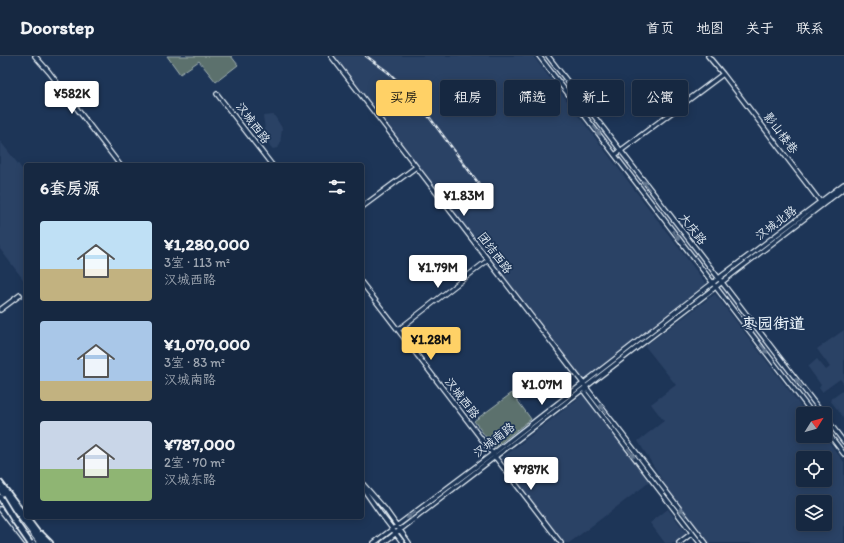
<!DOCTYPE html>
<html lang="zh">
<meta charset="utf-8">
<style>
body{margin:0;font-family:Itim,"LXGW WenKai TC",sans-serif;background:#1f3048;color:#f1f3f6;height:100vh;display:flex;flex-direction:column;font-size:15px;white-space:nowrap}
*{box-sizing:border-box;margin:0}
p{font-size:13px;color:#9ea6b1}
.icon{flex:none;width:22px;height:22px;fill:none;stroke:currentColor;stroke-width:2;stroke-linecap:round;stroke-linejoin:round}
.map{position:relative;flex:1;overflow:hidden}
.drawer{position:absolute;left:24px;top:107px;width:340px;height:356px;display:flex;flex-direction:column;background:#162841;border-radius:4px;box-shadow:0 2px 10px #0003,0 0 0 1px #35445a}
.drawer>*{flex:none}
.top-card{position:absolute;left:376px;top:24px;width:380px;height:36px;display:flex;gap:8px}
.needle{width:26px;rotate:53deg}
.controls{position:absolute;left:796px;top:351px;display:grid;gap:8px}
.controls a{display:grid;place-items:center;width:36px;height:36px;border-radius:4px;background:#162841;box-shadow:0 2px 10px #0003,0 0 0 1px #35445a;font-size:20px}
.price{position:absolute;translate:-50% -34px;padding:0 9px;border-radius:4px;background:#fff;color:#222;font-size:13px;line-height:26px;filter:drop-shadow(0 1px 2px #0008)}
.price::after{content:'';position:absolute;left:50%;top:24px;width:12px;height:9px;margin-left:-6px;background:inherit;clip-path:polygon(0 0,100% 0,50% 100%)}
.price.on{background:#ffd166;color:#111}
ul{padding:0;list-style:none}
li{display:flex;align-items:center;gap:12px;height:100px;padding:0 16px}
li span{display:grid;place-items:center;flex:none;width:112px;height:80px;border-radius:4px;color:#555}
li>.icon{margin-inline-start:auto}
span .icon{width:48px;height:48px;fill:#fffc;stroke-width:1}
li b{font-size:17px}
h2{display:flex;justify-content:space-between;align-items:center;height:48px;padding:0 16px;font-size:17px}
.chip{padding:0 14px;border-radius:4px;background:#162841;box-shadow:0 2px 10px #0003,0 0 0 1px #35445a;font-size:14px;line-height:36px}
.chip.on{background:#ffd166;color:#111}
header{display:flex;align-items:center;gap:24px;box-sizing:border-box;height:56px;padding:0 20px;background:#162841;border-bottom:1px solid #35445a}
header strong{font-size:19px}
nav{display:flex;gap:22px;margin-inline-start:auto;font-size:14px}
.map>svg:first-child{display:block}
.built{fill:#2b4265;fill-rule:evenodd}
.green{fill:#5c716d;stroke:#a2b1b2}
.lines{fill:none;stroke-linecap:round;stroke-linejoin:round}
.secondary-casing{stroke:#e8f1f8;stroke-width:6}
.primary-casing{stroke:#e8f1f8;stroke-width:6}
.highway-casing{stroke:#e8f1f8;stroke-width:8}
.secondary{stroke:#1d3557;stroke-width:3.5}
.primary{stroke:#1d3557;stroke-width:3.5}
.highway{stroke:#1d3557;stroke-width:4.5}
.rail-casing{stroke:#e8f1f8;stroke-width:2.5}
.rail{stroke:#1d3557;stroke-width:1;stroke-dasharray:3;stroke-linecap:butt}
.highway-bridge-casing{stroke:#e8f1f8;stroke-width:8;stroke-linecap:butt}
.highway-bridge{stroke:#1d3557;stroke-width:4.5}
.oneway{fill:#64778f}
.labels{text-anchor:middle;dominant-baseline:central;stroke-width:3.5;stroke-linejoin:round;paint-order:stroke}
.street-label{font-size:12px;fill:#e8f1f8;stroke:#1d3557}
.district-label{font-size:16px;font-weight:bold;fill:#e8f1f8;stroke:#1d3557}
</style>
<header>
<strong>Doorstep</strong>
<nav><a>首页</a><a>地图</a><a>关于</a><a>联系</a></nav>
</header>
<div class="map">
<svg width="844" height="487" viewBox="0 0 844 487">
<rect width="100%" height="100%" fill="#1d3557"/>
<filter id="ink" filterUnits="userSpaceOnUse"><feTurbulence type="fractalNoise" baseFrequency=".025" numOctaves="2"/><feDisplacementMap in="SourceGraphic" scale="8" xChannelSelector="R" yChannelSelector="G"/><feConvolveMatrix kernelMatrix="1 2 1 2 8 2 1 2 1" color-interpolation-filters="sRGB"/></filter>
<g filter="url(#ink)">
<path class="built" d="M335 0H533L707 229 583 324Z
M274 59 282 72 280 89 277 92 273 93 270 90 266 80 263 60Z
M0 85 26 118V227L0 193Z
M715 238 807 358H803V380H824L844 406V487H709L666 430 638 385 664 365 651 348 676 329 645 290ZM803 402H825V424H803ZM803 446H825V468H803Z
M844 274V327H843L840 323 822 336 819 332 821 329 808 311 817 303 826 314 830 311 817 293Z
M844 334V362L830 344Z
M584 338 651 425 569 487H564L501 403Z
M668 453 687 478 676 487H665L650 467Z"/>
<path class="green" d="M167 0H231L238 9 216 26 199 5 180 18Z
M512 337 531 363 494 392 474 365Z"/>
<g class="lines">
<defs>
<path id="secondary" d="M35 0 49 16 120 109
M331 0 706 487
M708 0 723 18 822 148
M217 38 272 109
M615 99 723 18
M362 151 416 111
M362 227 561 487
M0 254 20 239
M398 274 488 204
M585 331V337L700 487
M362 427 385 453 409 487
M362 431 380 457 403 487
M0 453 26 487
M15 462 34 487
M374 487 490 400 719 222
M383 487 722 226
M679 487 692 477"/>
<path id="primary" d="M539 0 813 358
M548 0 823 358
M719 222 844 128
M722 226 844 132
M825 361 844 386
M825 373 844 398"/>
<path id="highway" d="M0 427 45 487
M0 434 40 487
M41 478 50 487"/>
</defs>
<use href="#secondary" class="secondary-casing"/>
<use href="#primary" class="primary-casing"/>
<use href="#highway" class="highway-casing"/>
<use href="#secondary" class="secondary"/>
<use href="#primary" class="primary"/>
<use href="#highway" class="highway"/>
<defs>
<path id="rail" d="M366 0 388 16 418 46 479 128"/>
</defs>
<use href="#rail" class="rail-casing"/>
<use href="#rail" class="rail"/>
<defs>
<path id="highway-bridge" d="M0 441 14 464 30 487"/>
</defs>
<use href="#highway-bridge" class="highway-bridge-casing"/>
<use href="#highway-bridge" class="highway-bridge"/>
</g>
<defs><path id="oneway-solid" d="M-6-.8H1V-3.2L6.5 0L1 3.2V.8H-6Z"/></defs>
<g class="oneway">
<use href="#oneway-solid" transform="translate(597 75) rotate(53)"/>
<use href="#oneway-solid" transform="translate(646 129) rotate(-128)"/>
<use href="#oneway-solid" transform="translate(676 179) rotate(53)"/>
<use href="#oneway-solid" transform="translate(764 293) rotate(52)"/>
<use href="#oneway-solid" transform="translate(799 327) rotate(-127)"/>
<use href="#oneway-solid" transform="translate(603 353) rotate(-127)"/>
<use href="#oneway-solid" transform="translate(631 397) rotate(52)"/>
<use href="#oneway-solid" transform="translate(683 456) rotate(-127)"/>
<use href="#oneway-solid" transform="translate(411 459) rotate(143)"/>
</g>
</g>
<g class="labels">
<g class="street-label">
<text transform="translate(253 67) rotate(53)">汉城西路</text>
<text transform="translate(781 77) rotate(53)">影山楼巷</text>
<text transform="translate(776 167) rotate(-37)">汉城北路</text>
<text transform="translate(693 173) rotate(52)">大庆路</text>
<text transform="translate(495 197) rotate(53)">团结西路</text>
<text transform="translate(462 342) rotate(52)">汉城西路</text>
<text transform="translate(494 384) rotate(-38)">汉城南路</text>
</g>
<g class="district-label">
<text x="773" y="267">枣园街道</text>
</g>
</g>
</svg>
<div class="controls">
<a><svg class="needle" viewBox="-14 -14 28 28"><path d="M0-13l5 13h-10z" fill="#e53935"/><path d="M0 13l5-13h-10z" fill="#9ea6b1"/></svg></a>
<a><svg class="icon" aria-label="locate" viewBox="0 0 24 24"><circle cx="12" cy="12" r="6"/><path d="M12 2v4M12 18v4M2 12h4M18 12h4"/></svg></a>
<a><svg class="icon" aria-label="layers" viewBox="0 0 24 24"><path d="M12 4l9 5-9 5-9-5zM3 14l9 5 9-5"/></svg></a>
</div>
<b class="price" style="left:72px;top:59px">¥582K</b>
<b class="price" style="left:464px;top:161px">¥1.83M</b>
<b class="price" style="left:438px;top:233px">¥1.79M</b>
<b class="price on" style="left:431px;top:305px">¥1.28M</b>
<b class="price" style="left:542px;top:350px">¥1.07M</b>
<b class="price" style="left:531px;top:435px">¥787K</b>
<div class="top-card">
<a class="chip on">买房</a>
<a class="chip">租房</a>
<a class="chip">筛选</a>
<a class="chip">新上</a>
<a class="chip">公寓</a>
</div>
<section class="drawer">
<h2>6套房源<svg class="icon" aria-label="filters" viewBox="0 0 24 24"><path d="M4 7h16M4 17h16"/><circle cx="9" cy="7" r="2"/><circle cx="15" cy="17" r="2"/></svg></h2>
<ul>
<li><span style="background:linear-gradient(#bfe0f5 60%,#c2b280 0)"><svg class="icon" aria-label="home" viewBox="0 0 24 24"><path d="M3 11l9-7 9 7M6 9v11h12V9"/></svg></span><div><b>¥1,280,000</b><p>3室 · 113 m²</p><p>汉城西路</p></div></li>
<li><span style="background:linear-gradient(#a9c7e8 75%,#c2b280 0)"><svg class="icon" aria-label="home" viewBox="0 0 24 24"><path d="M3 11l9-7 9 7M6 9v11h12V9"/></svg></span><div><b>¥1,070,000</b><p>3室 · 83 m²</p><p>汉城南路</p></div></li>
<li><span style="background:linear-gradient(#c9d6e8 60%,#8fb573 0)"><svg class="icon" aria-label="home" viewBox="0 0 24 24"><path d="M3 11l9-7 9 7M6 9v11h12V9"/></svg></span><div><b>¥787,000</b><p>2室 · 70 m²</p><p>汉城东路</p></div></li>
</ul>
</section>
</div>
